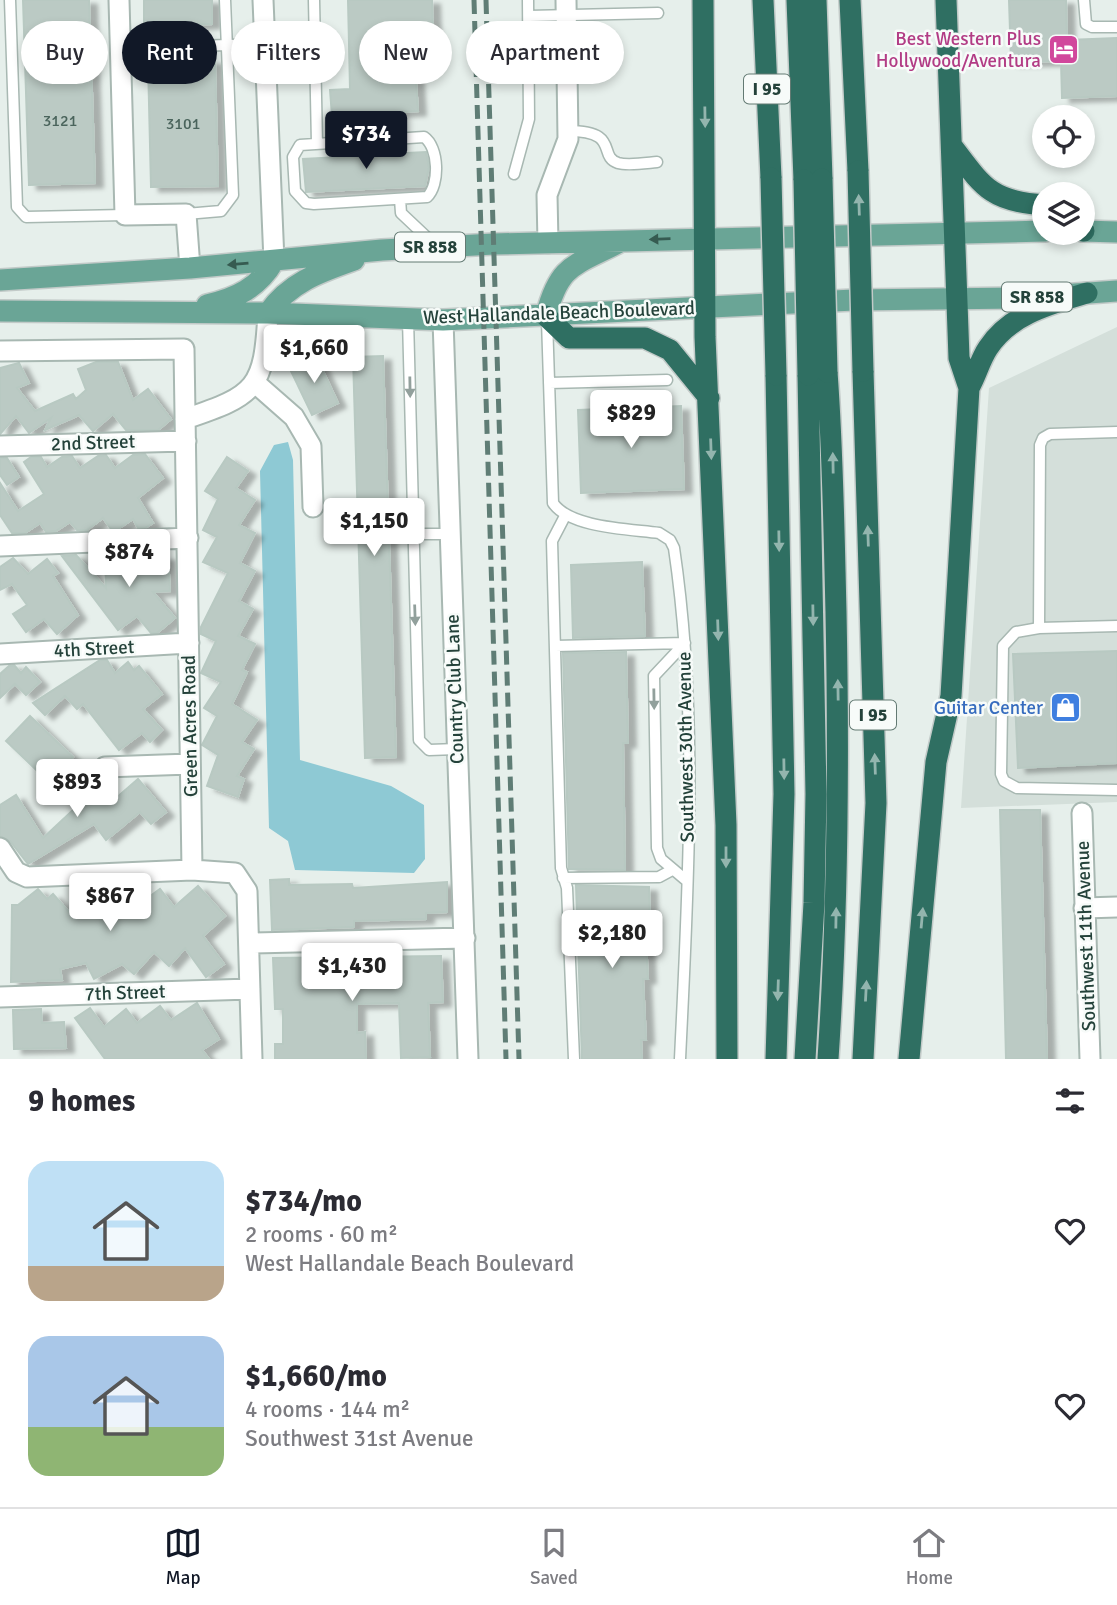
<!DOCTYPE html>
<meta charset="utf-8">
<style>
body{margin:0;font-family:Signika,sans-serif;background:#f7f7f7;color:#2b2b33;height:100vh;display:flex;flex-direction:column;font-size:26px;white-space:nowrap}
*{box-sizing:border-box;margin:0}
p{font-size:23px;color:#7c7c81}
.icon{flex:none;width:38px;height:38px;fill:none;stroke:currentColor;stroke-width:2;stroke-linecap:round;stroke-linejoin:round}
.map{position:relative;height:1059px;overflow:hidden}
.drawer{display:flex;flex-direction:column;background:#fff;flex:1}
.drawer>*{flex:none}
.top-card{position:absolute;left:21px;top:21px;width:700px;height:63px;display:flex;gap:14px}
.tools{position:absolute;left:1032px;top:105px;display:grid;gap:14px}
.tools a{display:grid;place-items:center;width:63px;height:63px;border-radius:50%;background:#fff;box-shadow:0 4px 10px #0003;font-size:35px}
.price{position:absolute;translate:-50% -60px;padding:0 16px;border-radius:7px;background:#fff;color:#222;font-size:23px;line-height:46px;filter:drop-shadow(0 2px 4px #0008)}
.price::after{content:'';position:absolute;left:50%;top:42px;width:21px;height:16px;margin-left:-10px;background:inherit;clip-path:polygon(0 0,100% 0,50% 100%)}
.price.selected{background:#111827;color:#fff}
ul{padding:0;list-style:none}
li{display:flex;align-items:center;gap:21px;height:175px;padding:0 28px}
li span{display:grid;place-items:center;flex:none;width:196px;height:140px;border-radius:21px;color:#555}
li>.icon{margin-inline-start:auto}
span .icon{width:84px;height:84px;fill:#fffc;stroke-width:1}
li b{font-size:30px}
h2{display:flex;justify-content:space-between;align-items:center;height:84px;padding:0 28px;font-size:30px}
.tag{padding:0 24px;border-radius:32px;background:#fff;box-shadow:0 4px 10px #0003;font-size:24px;line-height:63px}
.tag.selected{background:#111827;color:#fff}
.menu{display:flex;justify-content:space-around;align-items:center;height:98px;border-top:2px solid #e1e1e2;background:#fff;font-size:19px;color:#7c7c81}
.menu a{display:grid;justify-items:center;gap:4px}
.menu .selected{color:#111827}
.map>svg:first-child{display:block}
.built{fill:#d4dfda}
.water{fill:#8ec9d4}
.building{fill:#bbcac4;stroke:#b8c9c2;stroke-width:2;filter:url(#shadow)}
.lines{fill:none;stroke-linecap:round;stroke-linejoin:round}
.lane-casing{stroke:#a8b8b2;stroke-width:13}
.street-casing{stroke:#a8b8b2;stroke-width:23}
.primary-casing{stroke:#c2cac8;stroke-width:24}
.highway-casing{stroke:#c2cac8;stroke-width:24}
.lane{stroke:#fff;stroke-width:10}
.street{stroke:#fff;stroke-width:19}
.primary{stroke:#6aa596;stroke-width:21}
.highway{stroke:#2f6f62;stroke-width:21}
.rail{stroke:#5f7d75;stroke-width:5;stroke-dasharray:14 7;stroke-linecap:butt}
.highway-bridge-casing{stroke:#c2cac8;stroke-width:24;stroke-linecap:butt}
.highway-bridge{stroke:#2f6f62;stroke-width:21}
.oneway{fill:#93b5ae}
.oneway2{fill:#365b51}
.oneway3{fill:#92a09c}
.labels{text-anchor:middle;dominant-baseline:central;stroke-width:5;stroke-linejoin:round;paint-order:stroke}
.number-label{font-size:16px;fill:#4a645c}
.shield{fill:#f7fbf9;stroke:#637a73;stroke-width:2}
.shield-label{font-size:18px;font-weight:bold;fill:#24423a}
.hotel-label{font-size:19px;fill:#b23c85;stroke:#f7fbf9;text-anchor:end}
.street-label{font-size:19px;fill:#24423a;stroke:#f7fbf9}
.shop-label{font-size:19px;fill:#366cbe;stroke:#f7fbf9;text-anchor:end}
</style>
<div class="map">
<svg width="1117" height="1059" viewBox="0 0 1117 1059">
<defs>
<filter id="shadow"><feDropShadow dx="8" dy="4.5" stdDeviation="2" flood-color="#0004"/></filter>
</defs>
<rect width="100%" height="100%" fill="#e6efeb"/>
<path class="built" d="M1117 327V802L961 808 989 388Z"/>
<path class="water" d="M288 442 293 460 300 760 391 786 424 805 425 859 414 873 295 870 288 841 269 828 260 471 274 445Z"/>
<path class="building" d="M23 0H89L95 183 29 185Z
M144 0H212V24L144 26Z
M348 0H432L434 65 415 66 418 111 383 113 385 132 359 134V115L332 116 330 90 350 89Z
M1009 0H1066L1067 40 1117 38V96L1062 98 1061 61 1011 62Z
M215 60 218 186 151 187 148 62Z
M386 147V154L426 152 429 167 425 186 306 192 303 159 360 156V149Z
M315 354 338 403 312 415 289 367Z
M383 356 396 757 365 758 353 357Z
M96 362H118L133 400 148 389 171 419 158 430H126L113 414 93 431 79 415 45 430 51 418 29 433 16 416 0 434V368L19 363 29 383 17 388 35 411 73 394 76 399 86 390 78 369Z
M681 406 684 489 581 493 578 410Z
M145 454 163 478 138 498 153 523 145 528H138L133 519 118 529H111L103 518 87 530H77L70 522 56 531 46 532 40 523 25 533H12L0 515V483L18 511 44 494 24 462 31 457H41L47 467 62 457 72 456 80 468 98 456 106 455 115 468 133 455Z
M227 457 248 471 236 488 255 500 239 525 255 533 240 563 255 571 239 601 253 609 238 636 255 644 242 670 247 672 232 704 257 720 242 742 254 749 237 776 244 779 238 797 207 786 218 755 202 745 217 716 204 708 221 682 201 673 216 641 201 634V627L228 573 203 562 217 537 203 530 218 499 205 491Z
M0 458H7L19 477 7 485 0 475Z
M76 555 106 588 105 557 168 556 170 591 153 592 175 618 157 633H151L137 616 118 630 62 556Z
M13 558 28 574 47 559 58 573 53 576 78 615 57 634 44 619 26 632 13 614 27 605 12 584 0 590V567Z
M642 562 645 636 573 638 571 565Z
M1117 651V763L1018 768 1013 654Z
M626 652 628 743H623L625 870 569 869 563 653Z
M100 660H107L115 673 128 662 134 670 139 666 162 694 143 709 162 730 150 742 142 733 119 750 83 704 77 709 65 696 45 715 33 703Z
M14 665 21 673 26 667 40 682 26 695 15 684 0 698V674L9 666Z
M30 716 73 757 49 782 6 741Z
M138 779 166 812 151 824 140 812 106 840 94 824 28 864 10 841 0 836V805L16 795 43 838 101 784 115 799Z
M1000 810H1040L1047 1059H1006Z
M289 879V885L352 884 353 888 447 882V912L426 913V919L354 921V927L272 930 270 880Z
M122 885H128L138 905 160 889 174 907 198 886 225 916 203 936 224 964 206 977 185 948 169 966 154 952 134 974 122 964 94 979 86 963 60 969 62 980 11 982 12 905H18L38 889 47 899 53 894 69 912 87 893 94 899Z
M576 885 649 887 650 918 645 917 648 979H643L646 1040H641L642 1059H582Z
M441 956 443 1002 428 1003 430 1057 401 1058 399 1003 357 1004V1033L365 1032 366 1059H275V1044H283V1009H275L273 958Z
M197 1003 219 1039 202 1050 209 1059H105L75 1018 90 1008 104 1027 126 1009 137 1023 160 1006 171 1020Z
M41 1009 42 1023 64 1022 66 1048 14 1049 13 1010Z"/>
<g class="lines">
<defs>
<path id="lane" d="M10 0 17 207 26 217 125 215
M314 0 317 144
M1084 0 1086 24 1092 27H1117
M529 16 658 13
M120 48 265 44
M266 70 317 69
M568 131C621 131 597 156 618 163 628 166 646 163 657 162
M424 137C439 147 440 185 427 197L314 204 306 203 295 191 293 157 300 145Z
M514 174 529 119 528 0
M400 199 401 213 436 246
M186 214 221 211 233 195 225 0
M408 319 419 740 429 750 457 749
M547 320 553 503C570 528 630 529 659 533L670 540 674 548C699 716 688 890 680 1059
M549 383 667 380
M1117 432 1050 434 1043 438 1040 445 1039 628 1117 626
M565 516 552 541 561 868 567 888 574 1059
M413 534H450
M1039 628 1016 632 1003 646 1001 774 1004 781 1017 788 1117 790
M685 643 654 676 657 848 661 859 687 881
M555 646 685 643
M563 878 659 877 672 870"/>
<path id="street" d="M119 0 125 215 186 214 190 268
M263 0 274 261
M548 243 547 195 568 139 566 0
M443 320 468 1059
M0 351 184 349 192 870
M254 382 294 417 311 446 313 507
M185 419C257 395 264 388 268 313
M0 446 186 441
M0 546 188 538
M0 654 189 643
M105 767 190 764
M1082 813 1090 1059
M0 848 16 872 27 877 192 870 235 873 247 891 252 1059
M1084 908 1117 907
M249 943 465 938
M0 997 250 989"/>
<path id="primary" d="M1083 231 1117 232
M0 280 190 268 382 250 494 244 1045 231
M207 305C237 298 258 288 274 261
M0 311 268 313 443 320 854 300 1019 298 1117 291
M268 313C290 282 320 272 354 260
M546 316C559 265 573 266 618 243"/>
<path id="highway" d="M703 0 705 337 726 825 727 1059
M763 0 771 178
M797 0 804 180
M816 0 822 179
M850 0 858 171
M952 146C983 187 991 202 1045 205
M1083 231H1084
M546 316 569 338H645L670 350 709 398
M827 372C833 452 834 532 836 612 839 761 838 910 828 1059
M969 388C976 376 980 360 988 348 1010 314 1050 304 1087 293
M776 1059 784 794 776 375
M805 1059 814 903 816 794 808 375
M863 1059 876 803 863 371
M909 1059 936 762 951 696 969 388 959 358 946 0"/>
</defs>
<use href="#lane" class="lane-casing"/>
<use href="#street" class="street-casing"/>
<use href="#primary" class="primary-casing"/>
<use href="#highway" class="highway-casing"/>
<use href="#lane" class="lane"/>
<use href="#street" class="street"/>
<use href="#primary" class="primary"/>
<use href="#highway" class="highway"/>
<path class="rail" d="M474 0 506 1059
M486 0 519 1059"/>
<defs>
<path id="highway-bridge" d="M858 171 863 371
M771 178 776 375
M822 179 827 372
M804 180 808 375"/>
</defs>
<use href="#highway-bridge" class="highway-bridge-casing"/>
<use href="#highway-bridge" class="highway-bridge"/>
</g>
<defs><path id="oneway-solid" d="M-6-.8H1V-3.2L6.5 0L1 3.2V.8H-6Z" transform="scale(1.75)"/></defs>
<g class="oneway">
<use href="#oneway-solid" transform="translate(705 117) rotate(89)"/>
<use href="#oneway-solid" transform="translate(859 205) rotate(-92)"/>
<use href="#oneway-solid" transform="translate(711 449) rotate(88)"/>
<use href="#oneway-solid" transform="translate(833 463) rotate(-91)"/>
<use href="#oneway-solid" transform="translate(868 536) rotate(-92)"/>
<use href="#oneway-solid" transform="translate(779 541) rotate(89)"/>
<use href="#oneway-solid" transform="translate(813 615) rotate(89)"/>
<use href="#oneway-solid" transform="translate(718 630) rotate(88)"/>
<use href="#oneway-solid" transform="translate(838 690) rotate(-91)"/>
<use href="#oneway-solid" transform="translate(875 764) rotate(-92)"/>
<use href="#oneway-solid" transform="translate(784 769) rotate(89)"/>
<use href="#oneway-solid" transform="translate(726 857) rotate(90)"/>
<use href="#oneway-solid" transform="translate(836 918) rotate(-89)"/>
<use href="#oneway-solid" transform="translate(922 918) rotate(-85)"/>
<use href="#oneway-solid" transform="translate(778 990) rotate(92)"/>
<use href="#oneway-solid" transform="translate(866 991) rotate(-87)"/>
</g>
<g class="oneway2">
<use href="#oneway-solid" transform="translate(660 239) rotate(178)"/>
<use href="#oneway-solid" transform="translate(238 264) rotate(175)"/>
</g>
<g class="oneway3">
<use href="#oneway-solid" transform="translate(410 387) rotate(89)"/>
<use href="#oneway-solid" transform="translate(415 615) rotate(88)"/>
<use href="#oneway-solid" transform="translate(654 699) rotate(89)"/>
</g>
<defs>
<symbol id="hotel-square" viewBox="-11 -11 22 22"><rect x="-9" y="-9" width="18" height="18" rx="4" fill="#d1479c" stroke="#f7fbf9"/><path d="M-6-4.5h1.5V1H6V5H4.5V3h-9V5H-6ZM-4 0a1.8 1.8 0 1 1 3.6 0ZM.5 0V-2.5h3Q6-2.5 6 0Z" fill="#fff"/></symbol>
<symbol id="shop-square" viewBox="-11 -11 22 22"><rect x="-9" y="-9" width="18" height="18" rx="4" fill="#3f7fe0" stroke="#f7fbf9"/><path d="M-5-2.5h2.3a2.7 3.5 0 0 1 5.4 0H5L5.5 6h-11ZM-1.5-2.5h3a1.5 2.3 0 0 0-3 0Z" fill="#fff"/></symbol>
</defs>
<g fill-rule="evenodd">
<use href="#hotel-square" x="1046" y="32" width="35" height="35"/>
<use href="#shop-square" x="1048" y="690" width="35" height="35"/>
</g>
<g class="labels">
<g class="number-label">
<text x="60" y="121">3121</text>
<text x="183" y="124">3101</text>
</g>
<g class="shield">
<rect x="744" y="74.5" width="46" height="29" rx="5"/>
<rect x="395" y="232.5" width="70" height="29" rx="5"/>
<rect x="1002" y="282.5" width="70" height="29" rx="5"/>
<rect x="850" y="700.5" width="46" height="29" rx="5"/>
</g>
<g class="shield-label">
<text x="767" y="89">I 95</text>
<text x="430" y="247">SR 858</text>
<text x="1037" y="297">SR 858</text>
<text x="873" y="715">I 95</text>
</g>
<g class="hotel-label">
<text x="1041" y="39">Best Western Plus<tspan x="1041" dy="22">Hollywood/Aventura</tspan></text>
</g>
<g class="street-label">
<text transform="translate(559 313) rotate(-2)">West Hallandale Beach Boulevard</text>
<text transform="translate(93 443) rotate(-2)">2nd Street</text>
<text transform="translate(94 649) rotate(-3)">4th Street</text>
<text transform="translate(455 689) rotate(-92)">Country Club Lane</text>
<text transform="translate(190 726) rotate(-91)">Green Acres Road</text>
<text transform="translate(686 747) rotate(-91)">Southwest 30th Avenue</text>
<text transform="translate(1086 936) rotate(-92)">Southwest 11th Avenue</text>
<text transform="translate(125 993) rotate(-2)">7th Street</text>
</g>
<g class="shop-label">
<text x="1043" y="708">Guitar Center</text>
</g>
</g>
</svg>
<div class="tools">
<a><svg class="icon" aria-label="locate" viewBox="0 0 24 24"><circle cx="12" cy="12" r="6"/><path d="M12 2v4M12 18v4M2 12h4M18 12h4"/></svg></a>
<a><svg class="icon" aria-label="layers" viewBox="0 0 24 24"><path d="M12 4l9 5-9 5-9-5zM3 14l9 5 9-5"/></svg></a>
</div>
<b class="price selected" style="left:366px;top:171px">$734</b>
<b class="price" style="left:314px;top:385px">$1,660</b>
<b class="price" style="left:631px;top:450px">$829</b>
<b class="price" style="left:374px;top:558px">$1,150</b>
<b class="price" style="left:129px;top:589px">$874</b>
<b class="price" style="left:77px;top:819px">$893</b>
<b class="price" style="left:110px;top:933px">$867</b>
<b class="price" style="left:612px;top:970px">$2,180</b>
<b class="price" style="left:352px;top:1003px">$1,430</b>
<div class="top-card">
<a class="tag">Buy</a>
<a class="tag selected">Rent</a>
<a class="tag">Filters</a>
<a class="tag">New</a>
<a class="tag">Apartment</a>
</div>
</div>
<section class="drawer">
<h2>9 homes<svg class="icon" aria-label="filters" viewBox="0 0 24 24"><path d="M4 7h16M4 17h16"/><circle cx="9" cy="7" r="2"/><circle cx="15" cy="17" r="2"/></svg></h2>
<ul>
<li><span style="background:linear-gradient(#bfe0f5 75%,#b9a48a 0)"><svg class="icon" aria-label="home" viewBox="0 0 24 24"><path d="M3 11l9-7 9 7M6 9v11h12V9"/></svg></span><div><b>$734/mo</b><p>2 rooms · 60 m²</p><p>West Hallandale Beach Boulevard</p></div><svg class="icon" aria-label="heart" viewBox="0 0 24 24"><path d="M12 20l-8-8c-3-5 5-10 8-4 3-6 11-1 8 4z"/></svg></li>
<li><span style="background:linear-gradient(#a9c7e8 65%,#8fb573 0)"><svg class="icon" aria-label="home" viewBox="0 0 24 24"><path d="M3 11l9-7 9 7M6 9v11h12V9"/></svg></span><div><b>$1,660/mo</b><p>4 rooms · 144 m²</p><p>Southwest 31st Avenue</p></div><svg class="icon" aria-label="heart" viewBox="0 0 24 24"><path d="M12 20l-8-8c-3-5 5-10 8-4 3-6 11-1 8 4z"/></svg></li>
</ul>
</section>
<nav class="menu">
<a class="selected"><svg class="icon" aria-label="map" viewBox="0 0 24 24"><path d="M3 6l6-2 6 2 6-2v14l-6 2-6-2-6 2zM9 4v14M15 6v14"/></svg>Map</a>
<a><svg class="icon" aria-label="saved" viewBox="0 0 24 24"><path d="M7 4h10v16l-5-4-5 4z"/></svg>Saved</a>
<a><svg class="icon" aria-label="home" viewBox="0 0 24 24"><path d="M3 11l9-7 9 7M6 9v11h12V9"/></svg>Home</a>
</nav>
